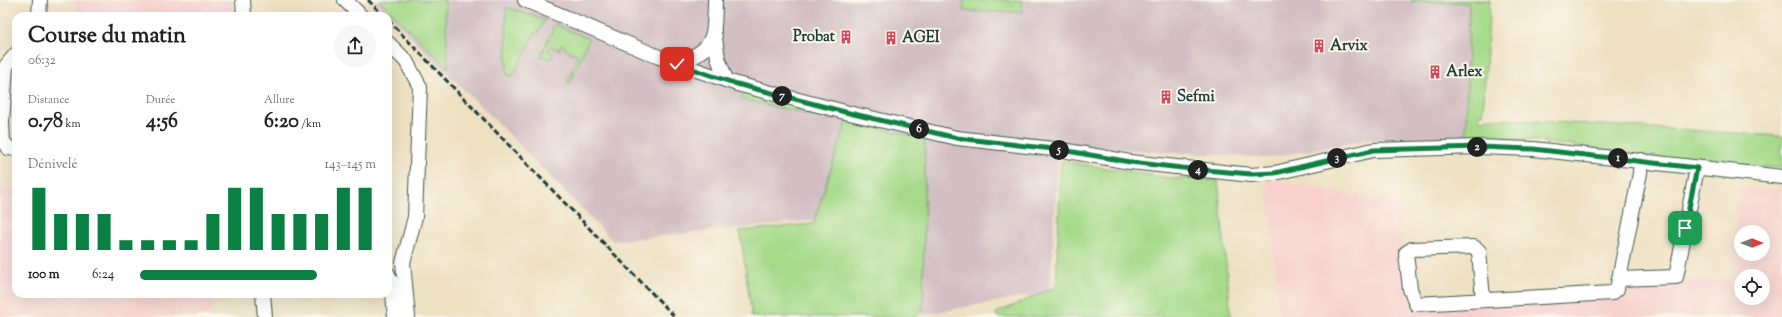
<!DOCTYPE html>
<html lang="fr">
<head>
<meta charset="utf-8">
<style>
	:root { --surface:#fff; --page:#f6f6f6; --text:#222; --muted:#767676; --accent:#0b8043 }
	body { margin:0; font-family:"Sorts Mill Goudy",serif; background:var(--page); color:var(--text); height:100vh; display:flex; flex-direction:column; font-size:15px; white-space:nowrap }
	* { box-sizing:border-box; margin:0 }
	p { font-size:13px; color:var(--muted) }
	.icon { flex:none; width:22px; height:22px; fill:none; stroke:currentColor; stroke-width:2; stroke-linecap:round; stroke-linejoin:round }
	.map { position:relative; flex:1; overflow:hidden }
	.details { position:absolute; left:12px; top:12px; width:380px; height:286px; display:flex; flex-direction:column; background:var(--surface); border-radius:12px; box-shadow:0 4px 16px #0002 }
	.details>* { flex:none }
	.needle { width:26px; rotate:90deg }
	.controls { position:absolute; left:1734px; top:225px; display:grid; gap:8px }
	.controls a { display:grid; place-items:center; width:36px; height:36px; border-radius:50%; background:var(--surface); box-shadow:0 4px 16px #0002; font-size:20px }
	.pin { position:absolute; display:grid; place-items:center; width:34px; height:34px; color:#fff; margin:-17px; border-radius:8px; box-shadow:0 2px 6px #0006 }
	.km { position:absolute; width:20px; height:20px; margin:-10px; border-radius:50%; background:#222; color:#fff; font-size:11px; line-height:20px; text-align:center }
	.round { display:grid; place-items:center; flex:none; width:42px; height:42px; border-radius:21px; background:var(--page) }
	.headline { display:flex; align-items:center; justify-content:space-between; height:68px; padding:0 16px }
	h1 { font-size:22px; font-weight:800; line-height:30px }
	.figures { display:grid; grid-template-columns:repeat(3,1fr); gap:6px; height:68px; padding:4px 16px }
	.figures div { display:grid; align-content:center }
	.figures b { font-size:20px; font-weight:800 }
	.figures small { font-size:11px; font-weight:400 }
	.figures p { font-size:11px }
	.chart { height:112px; padding:8px 16px }
	.chart p { display:flex; justify-content:space-between }
	.chart svg { width:100%; height:72px; margin-top:4px; stroke:var(--accent); stroke-width:6 }
	ul { padding:0 16px; list-style:none; font-size:13px }
	li { display:grid; grid-template-columns:64px 48px 1fr; align-items:center; height:30px }
	li i { height:10px; border-radius:5px; background:var(--accent) }
	.map>svg:first-child { display:block }
</style>
</head>
<body>
<div class="map">
<svg width="1782" height="317" viewBox="0 0 1782 317">
	<rect width="100%" height="100%" fill="#fbf7ec"/>
	<filter id="ink" filterUnits="userSpaceOnUse"><feTurbulence type="fractalNoise" baseFrequency=".025" numOctaves="2"/><feDisplacementMap in="SourceGraphic" scale="8" xChannelSelector="R" yChannelSelector="G"/><feConvolveMatrix kernelMatrix="1 2 1 2 8 2 1 2 1" color-interpolation-filters="sRGB"/></filter>
	<filter id="wash" filterUnits="userSpaceOnUse"><feTurbulence type="fractalNoise" baseFrequency=".012" numOctaves="4" result="noise"/><feDisplacementMap in="SourceGraphic" scale="16" xChannelSelector="R" yChannelSelector="G"/><feGaussianBlur stdDeviation="0.9" result="paint"/><feColorMatrix in="noise" values="0 0 0 0 0 0 0 0 0 0 0 0 0 0 0 0 0 1.4 0 .05"/><feComposite in="paint" operator="in"/></filter>
	<g filter="url(#wash)">
		<rect width="100%" height="100%" fill="#eee1c2"/>
		<!-- built -->
		<g fill="#f7d0cd" fill-rule="evenodd">
			<path d="M76,0h156l2,16h-158z"/>
			<path d="M1267,179l132,24 10,106 216,-10 9,-16 99,-5 5,-90 44,1v128h-503zM1741,232h22v22h-22zM1741,276h22v22h-22z"/>
			<path d="M0,189l16,1v104h205l-16,23h-205z"/>
		</g>
		<!-- industrial -->
		<path fill="#d2bec3" d="M373,0h1096l-3,137 -98,3 -101,18 -208,-13 -9,147 -129,23v-177l-75,-15 -31,97 -202,21 -109,-112z"/>
		<!-- green -->
		<g fill="#a6da8a" stroke="#628c5f">
			<path d="M379,0h66l3,68z"/>
			<path d="M963,0h58l1,12 -58,-1z"/>
			<path d="M1412,0h78l-7,114h-4v5l5,1 1,-2 297,18v32l-98,-7 -147,-20 -71,-4 3,-134 -57,-1z"/>
			<path d="M506,7l39,13 -8,14 -2,-1 -22,43 -6,-1z"/>
			<path d="M555,24l34,15 -19,44 -3,-2 11,-26 -14,-6 1,-3 -4,-2 -2,6 -9,-4 -2,5 5,3 -2,5 -10,-3z"/>
			<path d="M744,93l90,20 -1,7 -92,-21z"/>
			<path d="M847,120l78,19 -2,171 -8,7h-163l-12,-86 73,-7z"/>
			<path d="M1061,161l107,17 50,2 13,137h-234l-1,-4 60,-26z"/>
		</g>
	</g>
	<g filter="url(#ink)">
		<g fill="none" stroke-linecap="round" stroke-linejoin="round">
			<!-- minor casing -->
			<g stroke="#3e5649" stroke-width="16">
				<g id="minor">
					<path d="M243,0l1,16"/>
					<path d="M345,0l16,16"/>
					<path d="M525,0l134,57 78,27 108,28 112,26 105,12 68,12 121,13 24,-2 98,-23 106,-3 54,2 249,28"/>
					<path d="M39,16l1,-16"/>
					<path d="M714,32l4,26 8,22"/>
					<path d="M388,43l18,18 14,26 -5,130 -12,46 5,54"/>
					<path d="M16,54l-10,12 -4,56 1,19 5,7 8,1"/>
					<path d="M677,64c39,-15 37,-26 38,-64"/>
					<path d="M388,274l4,9 3,34"/>
					<path d="M1619,279l57,-2 21,-109"/>
					<path d="M263,294l2,23"/>
					<path d="M1483,300l-4,-49 -5,-4 -62,2 -6,4 4,36 6,15 196,-11 5,-4 23,-116 1,-13"/>
				</g>
			</g>
			<!-- minor -->
			<use href="#minor" stroke="#fff" stroke-width="14"/>
			<!-- rail -->
			<g stroke="#1f3d34" stroke-width="3" stroke-dasharray="6 3" stroke-linecap="butt">
				<path d="M368,0l16,16"/>
				<path d="M388,20l287,297"/>
			</g>
		</g>
	</g>
	<g fill="none" stroke-linecap="round" stroke-linejoin="round" filter="url(#ink)">
		<!-- route casing -->
		<g stroke="#fff" stroke-width="8">
			<path id="route" d="M677,64l60,20 108,28 112,26 105,12 68,12 52,6 69,6 24,-1 98,-23 106,-3 54,2 164,19 -12,60"/>
		</g>
		<!-- route -->
		<use href="#route" stroke="#0b8043" stroke-width="5"/>
	</g>
	<!-- icons -->
	<defs>
		<g id="building-bare" transform="scale(1.08)"><path d="M-4-6H4V6H1V3H-1V6H-4ZM-2.5-4.3h1.7v1.8h-1.7ZM.8-4.3h1.7v1.8H.8ZM-2.5-1h1.7V.8h-1.7ZM.8-1h1.7V.8H.8Z" fill="#d1495b" stroke="#fbf7ec" stroke-width="2.5" paint-order="stroke"/></g>
	</defs>
	<g fill-rule="evenodd">
		<use href="#building-bare" x="846" y="37"/>
		<use href="#building-bare" x="891" y="38"/>
		<use href="#building-bare" x="1319" y="46"/>
		<use href="#building-bare" x="1435" y="72"/>
		<use href="#building-bare" x="1166" y="97"/>
	</g>
	<g text-anchor="middle" dominant-baseline="central" stroke-width="4" stroke-linejoin="round" paint-order="stroke">
		<!-- poi labels -->
		<g font-size="15" font-weight="bold" fill="#1f3d34" stroke="#fbf7ec" text-anchor="start">
			<text x="835" y="37" text-anchor="end">Probat</text>
			<text x="902" y="38">AGEI</text>
			<text x="1330" y="46">Arvix</text>
			<text x="1446" y="72">Arlex</text>
			<text x="1177" y="97">Sefmi</text>
		</g>
	</g>
</svg>
<div class="controls">
<a><svg class="needle" viewBox="-14 -14 28 28"><path d="M0-13l5 13h-10z" fill="#e53935"/><path d="M0 13l5-13h-10z" fill="#767676"/></svg></a>
<a><svg class="icon" aria-label="locate" viewBox="0 0 24 24"><circle cx="12" cy="12" r="6"/><path d="M12 2v4M12 18v4M2 12h4M18 12h4"/></svg></a>
</div>
<div class="pin" style="left:1685px;top:228px;background:#1e9e55"><svg class="icon" aria-label="arrive" viewBox="0 0 24 24"><path d="M6 21V4h12l-3 4 3 4H6"/></svg></div>
<div class="pin" style="left:677px;top:64px;background:#d93025"><svg class="icon" aria-label="check" viewBox="0 0 24 24"><path d="M5 12l5 5 9-10"/></svg></div>
<b class="km" style="left:1618px;top:158px">1</b>
<b class="km" style="left:1477px;top:147px">2</b>
<b class="km" style="left:1337px;top:158px">3</b>
<b class="km" style="left:1198px;top:170px">4</b>
<b class="km" style="left:1059px;top:150px">5</b>
<b class="km" style="left:919px;top:129px">6</b>
<b class="km" style="left:782px;top:96px">7</b>
<section class="details">
<div class="headline"><div><h1>Course du matin</h1><p>06:32</p></div><a class="round"><svg class="icon" aria-label="share" viewBox="0 0 24 24"><path d="M12 15V3M7 8l5-5 5 5M5 13v7h14v-7"/></svg></a></div>
<div class="figures">
<div><p>Distance</p><b>0.78<small> km</small></b></div>
<div><p>Durée</p><b>4:56</b></div>
<div><p>Allure</p><b>6:20<small> /km</small></b></div>
</div>
<div class="chart"><p><span>Dénivelé</span>143–145 m</p>
<svg viewBox="0 0 160 44" preserveAspectRatio="none"><path d="M5 44V6M15 44V22M25 44V22M35 44V22M45 44V38M55 44V38M65 44V38M75 44V38M85 44V22M95 44V6M105 44V6M115 44V22M125 44V22M135 44V22M145 44V6M155 44V6"/></svg>
</div>
<ul>
<li><b>100 m</b>6:24<i style="width:75%"></i></li>
</ul>
</section>
</div>
</body>
</html>
